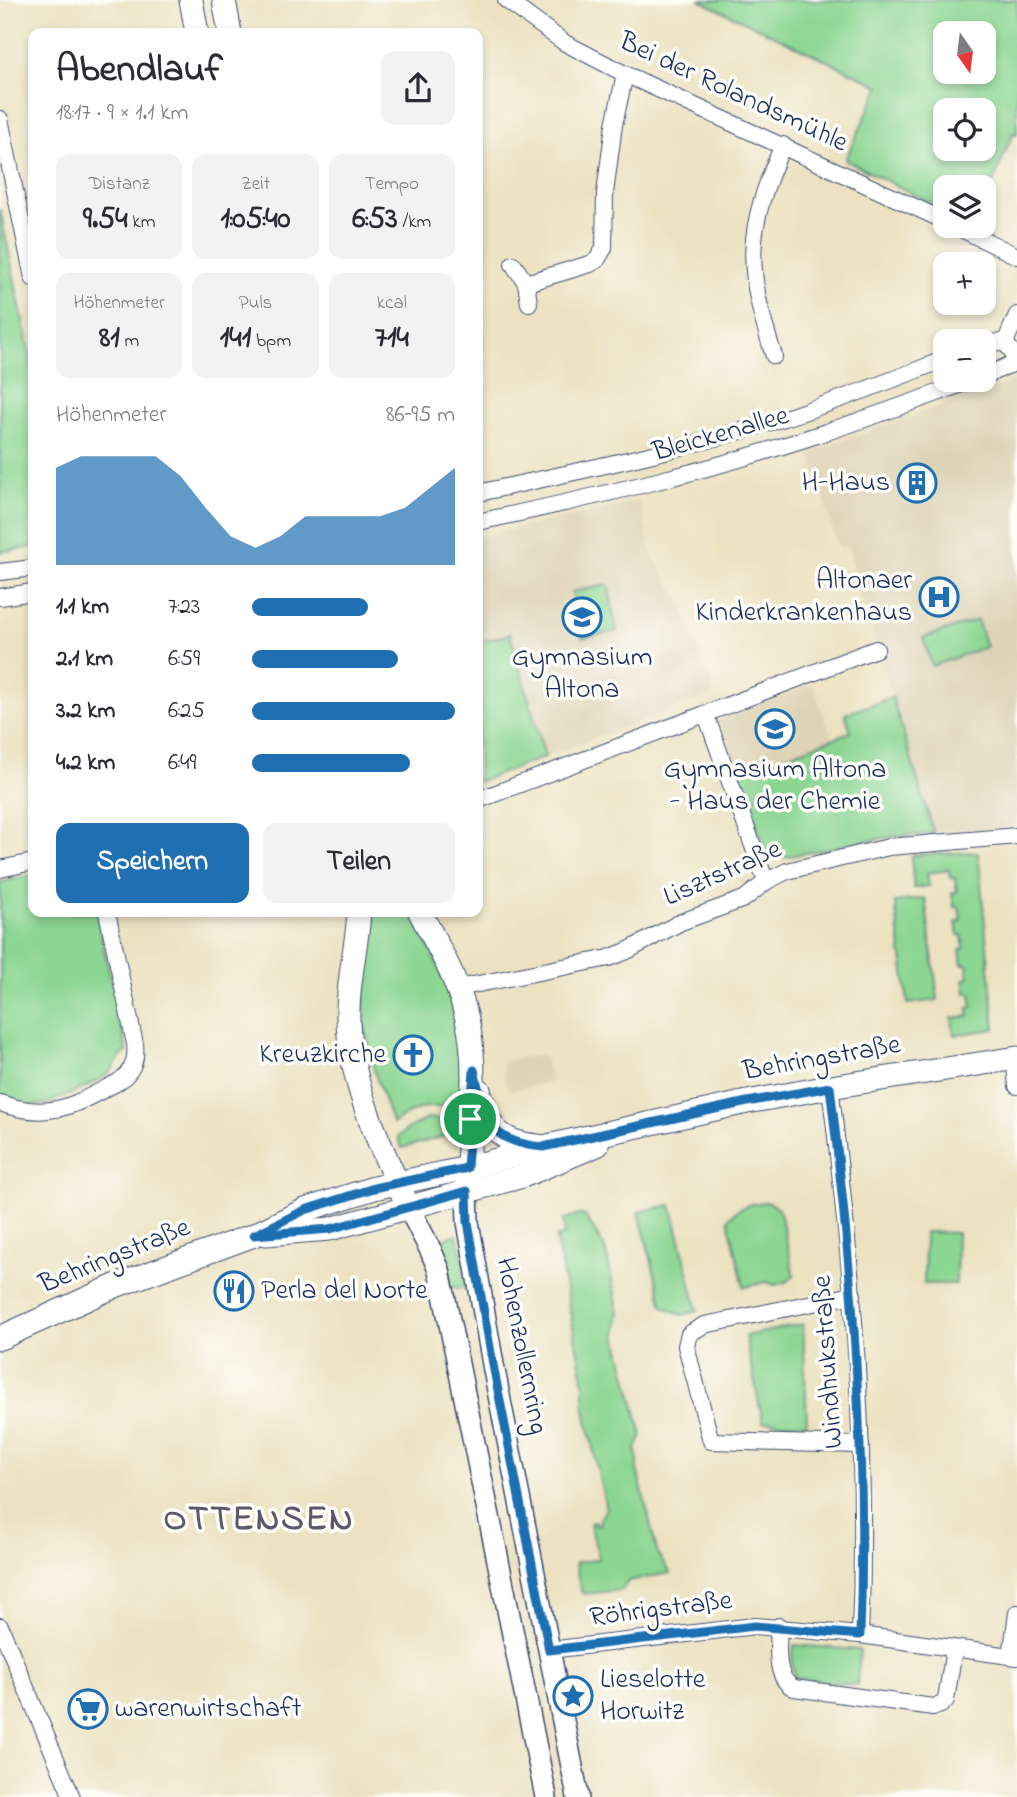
<!DOCTYPE html>
<html lang="de">
<head>
<meta charset="utf-8">
<style>
	:root { --surface:#fff; --page:#f2f2f3; --text:#2b2b33; --muted:#7c7c81; --accent:#1f6fb2 }
	body { margin:0; font-family:"Indie Flower",sans-serif; background:var(--page); color:var(--text); height:100vh; display:flex; flex-direction:column; font-size:26px; white-space:nowrap }
	* { box-sizing:border-box; margin:0 }
	p { font-size:23px; color:var(--muted) }
	.icon { flex:none; width:38px; height:38px; fill:none; stroke:currentColor; stroke-width:2; stroke-linecap:round; stroke-linejoin:round }
	.map { position:relative; flex:1; overflow:hidden }
	.side { position:absolute; left:28px; top:28px; width:455px; height:889px; display:flex; flex-direction:column; background:var(--surface); border-radius:14px; box-shadow:0 4px 10px #0003 }
	.side>* { flex:none }
	.needle { width:46px; rotate:166deg }
	.tools { position:absolute; left:933px; top:21px; display:grid; gap:14px }
	.tools a { display:grid; place-items:center; width:63px; height:63px; border-radius:14px; background:var(--surface); box-shadow:0 4px 10px #0003; font-size:35px }
	.pin { position:absolute; display:grid; place-items:center; width:60px; height:60px; color:#fff; margin:-30px; border:4px solid #fff; border-radius:50%; box-shadow:0 2px 7px #0007 }
	.round { display:grid; place-items:center; flex:none; width:74px; height:74px; border-radius:14px; background:var(--page) }
	.headline { display:flex; align-items:center; justify-content:space-between; height:119px; padding:0 28px }
	h1 { font-size:38px; font-weight:800; line-height:52px }
	.metrics { display:grid; grid-template-columns:repeat(3,1fr); gap:10px; height:119px; padding:7px 28px }
	.metrics div { display:grid; align-content:center; border-radius:14px; background:var(--page); text-align:center }
	.metrics b { font-size:30px; font-weight:800 }
	.metrics small { font-size:19px; font-weight:400 }
	.metrics p { font-size:19px }
	.chart { height:196px; padding:14px 28px }
	.chart p { display:flex; justify-content:space-between }
	.chart svg { width:100%; height:126px; margin-top:7px; fill:var(--accent); opacity:.7 }
	.primary-button { display:flex; gap:14px; margin-top:auto; padding:14px 28px }
	.primary-button a { flex:1; height:80px; border-radius:14px; background:var(--accent); color:#fff; font-size:28px; font-weight:800; line-height:80px; text-align:center }
	.primary-button a+a { background:var(--page); color:var(--text) }
	ul { padding:0 28px; list-style:none; font-size:23px }
	li { display:grid; grid-template-columns:112px 84px 1fr; align-items:center; height:52px }
	li i { height:18px; border-radius:9px; background:var(--accent) }
	.map>svg:first-child { display:block }
</style>
</head>
<body>
<div class="map">
<svg width="1017" height="1797" viewBox="0 0 1017 1797">
	<rect width="100%" height="100%" fill="#fdfcf7"/>
	<filter id="ink" filterUnits="userSpaceOnUse"><feTurbulence type="fractalNoise" baseFrequency=".0143" numOctaves="2"/><feDisplacementMap in="SourceGraphic" scale="14" xChannelSelector="R" yChannelSelector="G"/><feConvolveMatrix kernelMatrix="1 2 1 2 8 2 1 2 1" color-interpolation-filters="sRGB"/></filter>
	<filter id="wash" filterUnits="userSpaceOnUse"><feTurbulence type="fractalNoise" baseFrequency=".00686" numOctaves="4" result="noise"/><feDisplacementMap in="SourceGraphic" scale="28" xChannelSelector="R" yChannelSelector="G"/><feGaussianBlur stdDeviation="1.57" result="paint"/><feColorMatrix in="noise" values="0 0 0 0 0 0 0 0 0 0 0 0 0 0 0 0 0 1.4 0 .05"/><feComposite in="paint" operator="in"/></filter>
	<g filter="url(#wash)">
		<rect width="100%" height="100%" fill="#ece2c1"/>
		<!-- built -->
		<g fill="#ded3b6">
			<path d="M1017,379v447l-83,7 -66,-216 -15,-41 -4,-30 -11,1 -28,-95z"/>
			<path d="M640,500l11,54 29,46 35,93 -170,64 -35,-122 -27,6 -5,-3v-101z"/>
			<path d="M812,685l21,53 -95,36 -20,-54z"/>
			<path d="M543,1054l9,28 -44,9 -6,-30z"/>
		</g>
		<!-- green -->
		<g fill="#8bd692" stroke="#538278" stroke-width="2" fill-rule="evenodd">
			<path d="M699,0h318v134l-4,-1 -29,72v-18h-39v23l-100,-50 35,-74zM945,33h39v39h-39zM945,110h39v39h-39z"/>
			<path d="M0,209l33,161v177l-33,5z"/>
			<path d="M608,585l9,46 -35,7 -10,-46z"/>
			<path d="M977,620l9,27 -54,19 -9,-28z"/>
			<path d="M510,634l35,123 -67,25v-144l5,3z"/>
			<path d="M892,697l42,136 -51,5 -108,21 -8,-4 -29,-81 113,-42 -6,-18z"/>
			<path d="M978,852l17,177 -41,6 -2,-17 17,-2 -1,-8 4,-1 -1,-14h-5l-2,-14 5,-1 -2,-14h-5l-2,-14 4,-1 -2,-14h-4l-2,-13 5,-1 -2,-14h-5l-2,-14 5,-1 -2,-14h-5l-1,-8 -22,3 2,13 -15,2 -3,-30 2,-3z"/>
			<path d="M33,875v37h63l31,140c-10,4 -10,13 -18,21 -6,7 -55,29 -65,31 -16,3 -30,-4 -44,-9v-213z"/>
			<path d="M925,898l13,102 -30,4 -13,-102z"/>
			<path d="M371,912h40l36,71 16,78 -2,49c-30,-6 -43,-6 -68,14l-18,-50 -12,-56 2,-40 6,-40z"/>
			<path d="M429,1118l31,5v9l-58,16 -4,-11 12,-10z"/>
			<path d="M767,1202l12,6 15,68 -8,6 -12,3 -7,-3 -23,5 -16,-68c12,-13 22,-16 39,-17z"/>
			<path d="M671,1205l27,106 -16,4 -19,-9 -24,-94z"/>
			<path d="M580,1215l5,1 20,32 14,64 -3,22 26,101 -6,15 2,12 -1,7 21,86 12,18 -42,8 -6,9 -40,4 -7,-31 24,-4 -9,-36 5,-1 1,4 4,-1v-6l6,-10 -22,-104v-21l-28,-146 9,-3 -2,-16z"/>
			<path d="M925,1232l32,1 -1,51h-32z"/>
			<path d="M457,1234l12,54 -20,-1 -15,-45z"/>
			<path d="M803,1324l4,100 -44,-2 -18,-86z"/>
			<path d="M794,1645l66,5 -3,35 -62,-7 -3,-15z"/>
		</g>
	</g>
	<g filter="url(#ink)">
		<g fill="none" stroke-linecap="round" stroke-linejoin="round">
			<!-- minor casing -->
			<g stroke="#3a4a6d" stroke-width="18">
				<g id="minor">
					<path d="M506,0l59,43 60,31 320,147"/>
					<path d="M0,119l33,159"/>
					<path d="M955,226l62,30"/>
					<path d="M513,264l13,19 3,20"/>
					<path d="M526,283l64,-19 7,-4 7,-12 1,-55 9,-68 11,-51"/>
					<path d="M1005,343l12,-28"/>
					<path d="M984,345c19,-7 26,-1 33,17"/>
					<path d="M774,356c-29,-89 -29,-125 9,-211"/>
					<path d="M984,376l33,-14"/>
					<path d="M478,493c106,-23 213,-45 316,-78 51,-17 101,-36 151,-56"/>
					<path d="M478,522c116,-25 232,-51 345,-89 50,-16 100,-35 150,-53"/>
					<path d="M0,572l33,-4"/>
					<path d="M0,597l33,-5"/>
					<path d="M706,715l56,156 5,10"/>
					<path d="M478,800l398,-151"/>
					<path d="M0,869l33,-7"/>
					<path d="M458,988l151,-30 18,-7 54,-29 63,-23 23,-18 20,-10 102,-24 128,-11"/>
					<path d="M1014,1058l3,28"/>
					<path d="M830,1087c23,182 38,365 30,548"/>
					<path d="M0,1103c50,18 74,2 118,-21 14,-10 19,-21 17,-38l-28,-132"/>
					<path d="M853,1295l-149,30 -15,9 -3,12 25,95 150,4"/>
					<path d="M0,1626l72,171"/>
					<path d="M779,1626c-1,20 -5,53 15,62l139,19 8,-2 5,-5 8,-51"/>
					<path d="M549,1650l206,-24 105,9 157,22"/>
					<path d="M1011,1656l6,-43"/>
				</g>
			</g>
			<!-- tertiary casing -->
			<g stroke="#3a4a6d" stroke-width="24">
				<g id="tertiary">
					<path d="M467,1191l1,31 26,148 84,427"/>
					<path d="M408,1206l23,45 8,19 107,527"/>
				</g>
			</g>
			<!-- secondary casing -->
			<g stroke="#3a4a6d" stroke-width="25">
				<g id="secondary">
					<path d="M191,0l6,33"/>
					<path d="M224,0l6,33"/>
					<path d="M359,912c-2,34 -11,67 -11,101 -1,61 30,130 56,184"/>
					<path d="M420,912c17,33 37,66 46,103 14,54 3,112 1,166"/>
					<path d="M479,1090c9,37 18,52 59,56"/>
					<path d="M266,1234l64,-5 193,-53 74,-31"/>
					<path d="M0,1338l115,-52 139,-51 51,-25 69,-22 93,-20 76,-21 204,-45 83,-15 187,-29"/>
				</g>
			</g>
			<!-- minor -->
			<use href="#minor" stroke="#fff" stroke-width="16"/>
			<!-- tertiary -->
			<use href="#tertiary" stroke="#fff" stroke-width="21"/>
			<!-- secondary -->
			<use href="#secondary" stroke="#fff" stroke-width="23"/>
		</g>
	</g>
	<g fill="none" stroke-linecap="round" stroke-linejoin="round" filter="url(#ink)">
		<!-- route casing -->
		<g stroke="#fff" stroke-width="14">
			<path id="route" d="M474,1070c12,49 11,71 69,77l204,-45 83,-15c22,182 37,364 30,548l-105,-9 -206,24 -55,-280 -26,-148 -1,-31 -137,38 -76,6 51,-25 69,-22 93,-20z"/>
		</g>
		<!-- route -->
		<use href="#route" stroke="#1f6fb2" stroke-width="9"/>
	</g>
	<!-- icons -->
	<defs>
		<g id="building-ring" transform="scale(2.0125)"><circle r="9.5" fill="#fdfcf7" stroke="#1f6fb2" stroke-width="1.5"/><path d="M-4-6H4V6H1V3H-1V6H-4ZM-2.5-4.3h1.7v1.8h-1.7ZM.8-4.3h1.7v1.8H.8ZM-2.5-1h1.7V.8h-1.7ZM.8-1h1.7V.8H.8Z" fill="#1f6fb2"/></g>
		<g id="hospital-ring" transform="scale(2.0125)"><circle r="9.5" fill="#fdfcf7" stroke="#1f6fb2" stroke-width="1.5"/><path d="M-5-5h3v3.5h4V-5h3V5h-3V1.5h-4V5h-3Z" fill="#1f6fb2"/></g>
		<g id="school-ring" transform="scale(2.0125)"><circle r="9.5" fill="#fdfcf7" stroke="#1f6fb2" stroke-width="1.5"/><path d="M0-5L7-2L0 1L-7-2ZM-4 1L0 2.5L4 1V4Q0 6-4 4Z" fill="#1f6fb2"/></g>
		<g id="church-ring" transform="scale(2.0125)"><circle r="9.5" fill="#fdfcf7" stroke="#1f6fb2" stroke-width="1.5"/><path d="M-1.2-6h2.4v3.5h3.3v2.4h-3.3V6h-2.4V-.1h-3.3v-2.4h3.3Z" fill="#1f6fb2"/></g>
		<g id="restaurant-ring" transform="scale(2.0125)"><circle r="9.5" fill="#fdfcf7" stroke="#1f6fb2" stroke-width="1.5"/><path d="M-5-6h1v4h1v-4h1v4h1v-4h1v5L-1.5 .5V6h-2V.5L-5-1ZM5-6V6H3V1.5H1.5Q1.5-4 5-6Z" fill="#1f6fb2"/></g>
		<g id="sight-ring" transform="scale(2.0125)"><circle r="9.5" fill="#fdfcf7" stroke="#1f6fb2" stroke-width="1.5"/><path d="M0-6L1.8-2.2L6-1.7L2.9 1.2L3.7 5.4L0 3.3L-3.7 5.4L-2.9 1.2L-6-1.7L-1.8-2.2Z" fill="#1f6fb2"/></g>
		<g id="supermarket-ring" transform="scale(2.0125)"><circle r="9.5" fill="#fdfcf7" stroke="#1f6fb2" stroke-width="1.5"/><path d="M-6-5.5h2.5l.6 2H6L4.5 2H-2.5L-4.4-4H-6ZM-1.5 3.2a1.3 1.3 0 1 0 .1 0ZM3 3.2a1.3 1.3 0 1 0 .1 0Z" fill="#1f6fb2"/></g>
	</defs>
	<g fill-rule="evenodd">
		<use href="#building-ring" x="917" y="483"/>
		<use href="#hospital-ring" x="939" y="597"/>
		<use href="#school-ring" x="582" y="617"/>
		<use href="#school-ring" x="775" y="729"/>
		<use href="#church-ring" x="413" y="1055"/>
		<use href="#restaurant-ring" x="234" y="1291"/>
		<use href="#sight-ring" x="573" y="1696"/>
		<use href="#supermarket-ring" x="88" y="1709"/>
	</g>
	<g text-anchor="middle" dominant-baseline="central" stroke-width="7" stroke-linejoin="round" paint-order="stroke">
		<!-- street labels -->
		<g font-size="28" fill="#1b2f5e" stroke="#fdfcf7">
			<text transform="translate(733 93) rotate(25)">Bei der Rolandsmühle</text>
			<text transform="translate(721 435) rotate(-16)">Bleickenallee</text>
			<text transform="translate(723 874) rotate(-24)">Lisztstraße</text>
			<text transform="translate(822 1059) rotate(-10)">Behringstraße</text>
			<text transform="translate(115 1257) rotate(-22)">Behringstraße</text>
			<text transform="translate(521 1346) rotate(79)">Hohenzollernring</text>
			<text transform="translate(829 1362) rotate(-94)">Windhukstraße</text>
			<text transform="translate(661 1610) rotate(-7)">Röhrigstraße</text>
		</g>
		<!-- poi labels -->
		<g font-size="28" fill="#1b2f5e" stroke="#fdfcf7" text-anchor="end">
			<text x="890" y="483">H-Haus</text>
			<text x="912" y="581">Altonaer<tspan x="912" dy="32">Kinderkrankenhaus</tspan></text>
			<text x="582" y="658" text-anchor="middle">Gymnasium<tspan x="582" dy="32">Altona</tspan></text>
			<text x="775" y="770" text-anchor="middle">Gymnasium Altona<tspan x="775" dy="32">- Haus der Chemie</tspan></text>
			<text x="386" y="1055">Kreuzkirche</text>
			<text x="261" y="1291" text-anchor="start">Perla del Norte</text>
			<text x="600" y="1680" text-anchor="start">Lieselotte<tspan x="600" dy="32">Horwitz</tspan></text>
			<text x="115" y="1709" text-anchor="start">warenwirtschaft</text>
		</g>
		<!-- district labels -->
		<g font-size="35" font-weight="bold" letter-spacing="2" fill="#5a5869" stroke="#fdfcf7">
			<text x="259" y="1520">OTTENSEN</text>
		</g>
	</g>
</svg>
<div class="tools">
<a><svg class="needle" viewBox="-14 -14 28 28"><path d="M0-13l5 13h-10z" fill="#e53935"/><path d="M0 13l5-13h-10z" fill="#7c7c81"/></svg></a>
<a><svg class="icon" aria-label="locate" viewBox="0 0 24 24"><circle cx="12" cy="12" r="6"/><path d="M12 2v4M12 18v4M2 12h4M18 12h4"/></svg></a>
<a><svg class="icon" aria-label="layers" viewBox="0 0 24 24"><path d="M12 4l9 5-9 5-9-5zM3 14l9 5 9-5"/></svg></a>
<a>+</a>
<a>−</a>
</div>
<div class="pin" style="left:470px;top:1119px;background:#1e9e55"><svg class="icon" aria-label="arrive" viewBox="0 0 24 24"><path d="M6 21V4h12l-3 4 3 4H6"/></svg></div>
<section class="side">
<div class="headline"><div><h1>Abendlauf</h1><p>18:17 · 9 × 1.1 km</p></div><a class="round"><svg class="icon" aria-label="share" viewBox="0 0 24 24"><path d="M12 15V3M7 8l5-5 5 5M5 13v7h14v-7"/></svg></a></div>
<div class="metrics">
<div><p>Distanz</p><b>9.54<small> km</small></b></div>
<div><p>Zeit</p><b>1:05:40</b></div>
<div><p>Tempo</p><b>6:53<small> /km</small></b></div>
</div>
<div class="metrics">
<div><p>Höhenmeter</p><b>81<small> m</small></b></div>
<div><p>Puls</p><b>141<small> bpm</small></b></div>
<div><p>kcal</p><b>714</b></div>
</div>
<div class="chart"><p><span>Höhenmeter</span>86–95 m</p>
<svg viewBox="0 0 160 44" preserveAspectRatio="none"><path d="M0 44V10L10 6L20 6L30 6L40 6L50 13L60 24L70 34L80 38L90 34L100 27L110 27L120 27L130 27L140 24L150 17L160 10V44z"/></svg>
</div>
<ul>
<li><b>1.1 km</b>7:23<i style="width:57%"></i></li>
<li><b>2.1 km</b>6:59<i style="width:72%"></i></li>
<li><b>3.2 km</b>6:25<i style="width:100%"></i></li>
<li><b>4.2 km</b>6:49<i style="width:78%"></i></li>
</ul>
<div class="primary-button"><a>Speichern</a><a>Teilen</a></div>
</section>
</div>
</body>
</html>
